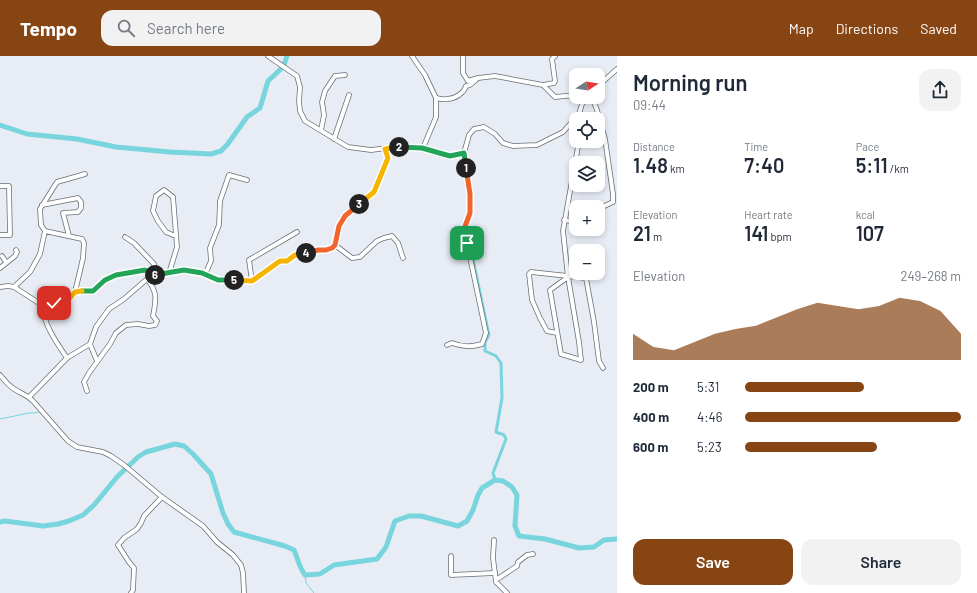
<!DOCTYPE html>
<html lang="en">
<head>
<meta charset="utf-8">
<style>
	:root { --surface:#fff; --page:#f2f2f3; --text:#1f2937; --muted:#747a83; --accent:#884514 }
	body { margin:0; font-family:Barlow,sans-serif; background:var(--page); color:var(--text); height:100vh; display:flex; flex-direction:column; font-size:15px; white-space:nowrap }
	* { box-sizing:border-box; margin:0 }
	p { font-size:13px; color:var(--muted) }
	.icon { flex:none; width:22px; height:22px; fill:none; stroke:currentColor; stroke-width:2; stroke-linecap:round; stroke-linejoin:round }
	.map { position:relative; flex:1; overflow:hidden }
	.sheet { display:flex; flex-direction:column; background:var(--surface); width:360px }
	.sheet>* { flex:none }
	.needle { width:26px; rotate:78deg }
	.buttons { position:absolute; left:569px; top:12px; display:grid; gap:8px }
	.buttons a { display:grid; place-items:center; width:36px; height:36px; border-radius:8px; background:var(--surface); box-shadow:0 2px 6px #0003; font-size:20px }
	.pin { position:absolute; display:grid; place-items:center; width:34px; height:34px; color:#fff; margin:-17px; border-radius:8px; box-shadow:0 2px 6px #0006 }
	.km { position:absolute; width:20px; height:20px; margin:-10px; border-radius:50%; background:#222; color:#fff; font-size:11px; line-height:20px; text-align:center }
	.round { display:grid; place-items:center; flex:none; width:42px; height:42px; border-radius:12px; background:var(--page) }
	.overview { display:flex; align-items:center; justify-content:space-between; height:68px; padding:0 16px }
	h1 { font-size:22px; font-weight:600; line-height:30px }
	.metrics { display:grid; grid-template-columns:repeat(3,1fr); gap:6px; height:68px; padding:4px 16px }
	.metrics div { display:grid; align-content:center }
	.metrics b { font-size:20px; font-weight:600 }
	.metrics small { font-size:11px; font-weight:400 }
	.metrics p { font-size:11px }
	.chart { height:112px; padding:8px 16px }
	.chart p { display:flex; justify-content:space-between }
	.chart svg { width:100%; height:72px; margin-top:4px; fill:var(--accent); opacity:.7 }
	.primary-button { display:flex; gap:8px; margin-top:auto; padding:8px 16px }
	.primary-button a { flex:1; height:46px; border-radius:12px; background:var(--accent); color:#fff; font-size:16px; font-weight:600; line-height:46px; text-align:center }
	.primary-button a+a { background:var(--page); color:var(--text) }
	ul { padding:0 16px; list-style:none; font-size:13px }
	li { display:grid; grid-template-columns:64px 48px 1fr; align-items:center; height:30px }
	li i { height:10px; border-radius:5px; background:var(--accent) }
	header { display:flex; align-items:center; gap:24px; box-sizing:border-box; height:56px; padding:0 20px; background:var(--accent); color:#fff }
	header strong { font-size:19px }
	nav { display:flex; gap:22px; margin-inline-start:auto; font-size:14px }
	.search { width:280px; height:36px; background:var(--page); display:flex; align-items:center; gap:10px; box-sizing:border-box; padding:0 14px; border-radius:12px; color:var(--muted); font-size:15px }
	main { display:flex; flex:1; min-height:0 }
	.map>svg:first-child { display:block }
</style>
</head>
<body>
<header>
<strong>Tempo</strong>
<div class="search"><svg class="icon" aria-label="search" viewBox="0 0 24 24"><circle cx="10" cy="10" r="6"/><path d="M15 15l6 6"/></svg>Search here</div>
<nav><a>Map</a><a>Directions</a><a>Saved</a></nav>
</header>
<main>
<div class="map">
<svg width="617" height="537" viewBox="0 0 617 537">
	<rect width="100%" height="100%" fill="#e8ecf5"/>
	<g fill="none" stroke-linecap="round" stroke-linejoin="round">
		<!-- stream -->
		<g stroke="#78d5dd" stroke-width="1">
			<path d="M0,363l29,-6h5l5,-1"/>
			<path d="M305,519l1,8 8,10"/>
		</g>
		<!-- canal -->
		<path stroke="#78d5dd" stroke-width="3" d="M468,169l4,30 17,80 -4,7v9l11,5 5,7 1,35 -6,34 8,3 2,4 -13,34 2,7"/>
		<!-- river -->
		<g stroke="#78d5dd" stroke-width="5">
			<path d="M284,9l3,-9"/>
			<path d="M0,69l27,9 50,5 39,8 54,5 41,2 10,-3 6,-6 20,-28 13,-9 8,-27 15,-14"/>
			<path d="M0,466l5,-1 38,5 15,-2 11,-3 14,-6 11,-10 23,-28 21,-20 8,-5 29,-8 9,2 9,8 18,20 12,39 5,11 6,8 51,14 9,4c4,9 5,17 11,25l15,-1 14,-9 43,-6 9,-12 9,-26 14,-5h12l37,10 9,-5 6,-11 5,-15 4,-7 13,-8 8,1 9,6 5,8 -2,31 4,10 26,3 34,9 15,-1 10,-7 13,-1"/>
		</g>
		<!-- minor casing -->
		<g stroke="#696d74" stroke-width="5.5">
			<g id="minor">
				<path d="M268,0l29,20 3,11 -1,14 1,10 5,10 43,26 23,3 25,-3 27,1 26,8 15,-3"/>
				<path d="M412,0l13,19 11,23v19l-13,31"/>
				<path d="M463,0v17l5,8 10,-3 17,-2 48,9 12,12 21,-2"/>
				<path d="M543,29l11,-2 1,-2 -3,-22 3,-3"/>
				<path d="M598,30l19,-17"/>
				<path d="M592,41l5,13 8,29 8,55v8l-15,7"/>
				<path d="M436,42c4,1 8,2 11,1 8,0 17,-6 19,-13l4,-1 6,-5"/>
				<path d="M321,74l3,-15 -2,-13 3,-11 10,-15 10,-1"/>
				<path d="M334,83l15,-44"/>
				<path d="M0,130h9l1,49h-10"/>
				<path d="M42,149l36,-7 3,4v6l-3,4 -15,1 6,23"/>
				<path d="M564,164l12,2"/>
				<path d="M45,175l-4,-6 -1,-16 17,-27 28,-8"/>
				<path d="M125,181l9,6 20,21 3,11"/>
				<path d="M335,189l17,13 8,-1 17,-16 7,-3 8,-2 6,7 5,15"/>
				<path d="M2,200l4,6"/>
				<path d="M0,212l15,-12 2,-4 -1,-2"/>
				<path d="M169,217l8,-26 -4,-50 -9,-7 -8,6 -3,15 5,10 8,11 7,3h3"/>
				<path d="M202,217l5,-3 4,-9 -1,-13 9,-23 1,-24 9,-26 18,5"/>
				<path d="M568,221l-18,13 11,64 20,6 -2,-18 -11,-65 -5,-46 16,-90"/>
				<path d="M252,225l-3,-21 48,-28"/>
				<path d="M0,231l8,-1 6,1 28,18 12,-2 10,-4 6,-1 5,-6 8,-34 1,-15 -2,-4 -37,-8 -5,23 -10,18 -16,15"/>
				<path d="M75,236l18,-1 12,-12 11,-4 29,-5 9,6"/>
				<path d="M42,249c2,20 14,37 25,53"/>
				<path d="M557,277l-10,-2 -7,-13 -8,-18 -3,-26 2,-2 55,6 8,44 5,39 4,7"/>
				<path d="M447,289l5,-2c10,4 20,4 30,1l4,-11 -19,-90 -6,-3v-3l9,-24v-19l-6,-41 5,-18 5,-6 10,-2 11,7 8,9 10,3 24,-1 26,-13 16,-18 3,-10 5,-7"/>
				<path d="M97,305l-7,-17 6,-17 13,-18 15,-10 23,-20"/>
				<path d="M0,319c4,5 8,10 14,14 6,4 13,6 19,12l35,40 9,6 26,5 8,4 13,9 38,32 41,29 14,16 16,13 8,10 2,8 1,20"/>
				<path d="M87,335l-3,-9 5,-9 21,-29 6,-11 10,-8 12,-1 11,2 6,-1 2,-4 -4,-5c3,-16 5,-24 -6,-37l7,-3 30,-6 18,3 16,7 34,1 27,-20h8l8,-6 22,-5h8l7,-2 3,-3 4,-19 6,-10 29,-23 14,-35 -3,-9"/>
				<path d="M29,341l9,-9 29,-30 23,-14"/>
				<path d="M494,484l-1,18 3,24 11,11"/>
				<path d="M451,500v19l44,-2"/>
				<path d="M496,523l3,-1 18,-12 1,-4 9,-7 6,-1"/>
				<path d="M131,537l2,-3 1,-22 -5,-6 -11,-17 6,-7 13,-9 4,-6 3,-7 18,-19"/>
			</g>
		</g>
		<!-- minor -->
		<use href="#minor" stroke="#fff" stroke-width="4"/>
	</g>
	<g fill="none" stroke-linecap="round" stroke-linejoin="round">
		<!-- split-1 casing -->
		<g stroke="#fff" stroke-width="8">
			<path id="split-1" d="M466,112l4,26v19l-9,24v3l6,3"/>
		</g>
		<!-- split-2 casing -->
		<g stroke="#fff" stroke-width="8">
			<path id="split-2" d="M399,91l23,1 28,8 14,-3 2,15"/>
		</g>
		<!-- split-3 casing -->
		<g stroke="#fff" stroke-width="8">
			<path id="split-3" d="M359,148l15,-12 14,-34 -3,-9 14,-2"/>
		</g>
		<!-- split-4 casing -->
		<g stroke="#fff" stroke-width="8">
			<path id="split-4" d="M306,197l12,-3h8l6,-2 3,-3 4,-19 6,-10 14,-12"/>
		</g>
		<!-- split-5 casing -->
		<g stroke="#fff" stroke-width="8">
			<path id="split-5" d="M234,224l18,1 28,-20h7l8,-6 11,-2"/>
		</g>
		<!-- split-6 casing -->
		<g stroke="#fff" stroke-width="8">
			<path id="split-6" d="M155,219l29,-5 18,3 16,7h16"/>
		</g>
		<!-- split-7 casing -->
		<g stroke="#fff" stroke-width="8">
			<path id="split-7" d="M82,235h11l12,-11 11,-5 29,-5 9,6 1,-1"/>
		</g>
		<!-- split-8 casing -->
		<g stroke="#fff" stroke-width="8">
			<path id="split-8" d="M54,247l10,-4 6,-1 5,-6 7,-1"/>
		</g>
		<!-- split-1 -->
		<use href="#split-1" stroke="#f0652b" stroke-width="5"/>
		<!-- split-2 -->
		<use href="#split-2" stroke="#22a559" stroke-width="5"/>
		<!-- split-3 -->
		<use href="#split-3" stroke="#f5b400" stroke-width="5"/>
		<!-- split-4 -->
		<use href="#split-4" stroke="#f0652b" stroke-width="5"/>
		<!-- split-5 -->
		<use href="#split-5" stroke="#f5b400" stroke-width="5"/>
		<!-- split-6 -->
		<use href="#split-6" stroke="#22a559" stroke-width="5"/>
		<!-- split-7 -->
		<use href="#split-7" stroke="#22a559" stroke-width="5"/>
		<!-- split-8 -->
		<use href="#split-8" stroke="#f5b400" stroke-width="5"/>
	</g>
</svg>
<div class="buttons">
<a><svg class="needle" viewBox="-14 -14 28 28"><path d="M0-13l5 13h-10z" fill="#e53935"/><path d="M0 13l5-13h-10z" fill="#747a83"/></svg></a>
<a><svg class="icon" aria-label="locate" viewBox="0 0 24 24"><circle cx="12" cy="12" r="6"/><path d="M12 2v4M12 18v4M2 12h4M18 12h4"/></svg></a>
<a><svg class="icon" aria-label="layers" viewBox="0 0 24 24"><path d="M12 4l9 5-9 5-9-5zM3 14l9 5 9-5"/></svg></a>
<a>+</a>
<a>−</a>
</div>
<div class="pin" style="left:467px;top:187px;background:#1e9e55"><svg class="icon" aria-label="arrive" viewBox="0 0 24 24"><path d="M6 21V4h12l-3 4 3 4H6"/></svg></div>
<div class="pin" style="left:54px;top:247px;background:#d93025"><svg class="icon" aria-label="check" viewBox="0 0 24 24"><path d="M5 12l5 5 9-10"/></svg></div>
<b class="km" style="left:466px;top:112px">1</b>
<b class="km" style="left:399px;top:91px">2</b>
<b class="km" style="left:359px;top:148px">3</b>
<b class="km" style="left:306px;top:197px">4</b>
<b class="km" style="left:234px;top:224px">5</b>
<b class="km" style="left:155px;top:219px">6</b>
</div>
<section class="sheet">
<div class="overview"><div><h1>Morning run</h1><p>09:44</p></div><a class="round"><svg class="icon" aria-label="share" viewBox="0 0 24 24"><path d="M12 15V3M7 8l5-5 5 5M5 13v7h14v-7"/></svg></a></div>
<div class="metrics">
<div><p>Distance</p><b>1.48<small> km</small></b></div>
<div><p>Time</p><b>7:40</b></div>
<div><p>Pace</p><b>5:11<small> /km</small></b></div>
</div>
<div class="metrics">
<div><p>Elevation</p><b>21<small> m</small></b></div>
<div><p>Heart rate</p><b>141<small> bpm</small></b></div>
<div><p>kcal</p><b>107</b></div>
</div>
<div class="chart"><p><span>Elevation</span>249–268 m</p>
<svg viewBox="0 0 160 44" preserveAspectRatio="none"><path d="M0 44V28L10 36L20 38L30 33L40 28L50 25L60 23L70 18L80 13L90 9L100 11L110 13L120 11L130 6L140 8L150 14L160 28V44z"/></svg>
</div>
<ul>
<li><b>200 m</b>5:31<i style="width:55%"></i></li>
<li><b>400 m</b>4:46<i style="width:100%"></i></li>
<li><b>600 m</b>5:23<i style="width:61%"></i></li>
</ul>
<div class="primary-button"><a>Save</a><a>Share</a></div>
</section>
</main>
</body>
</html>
